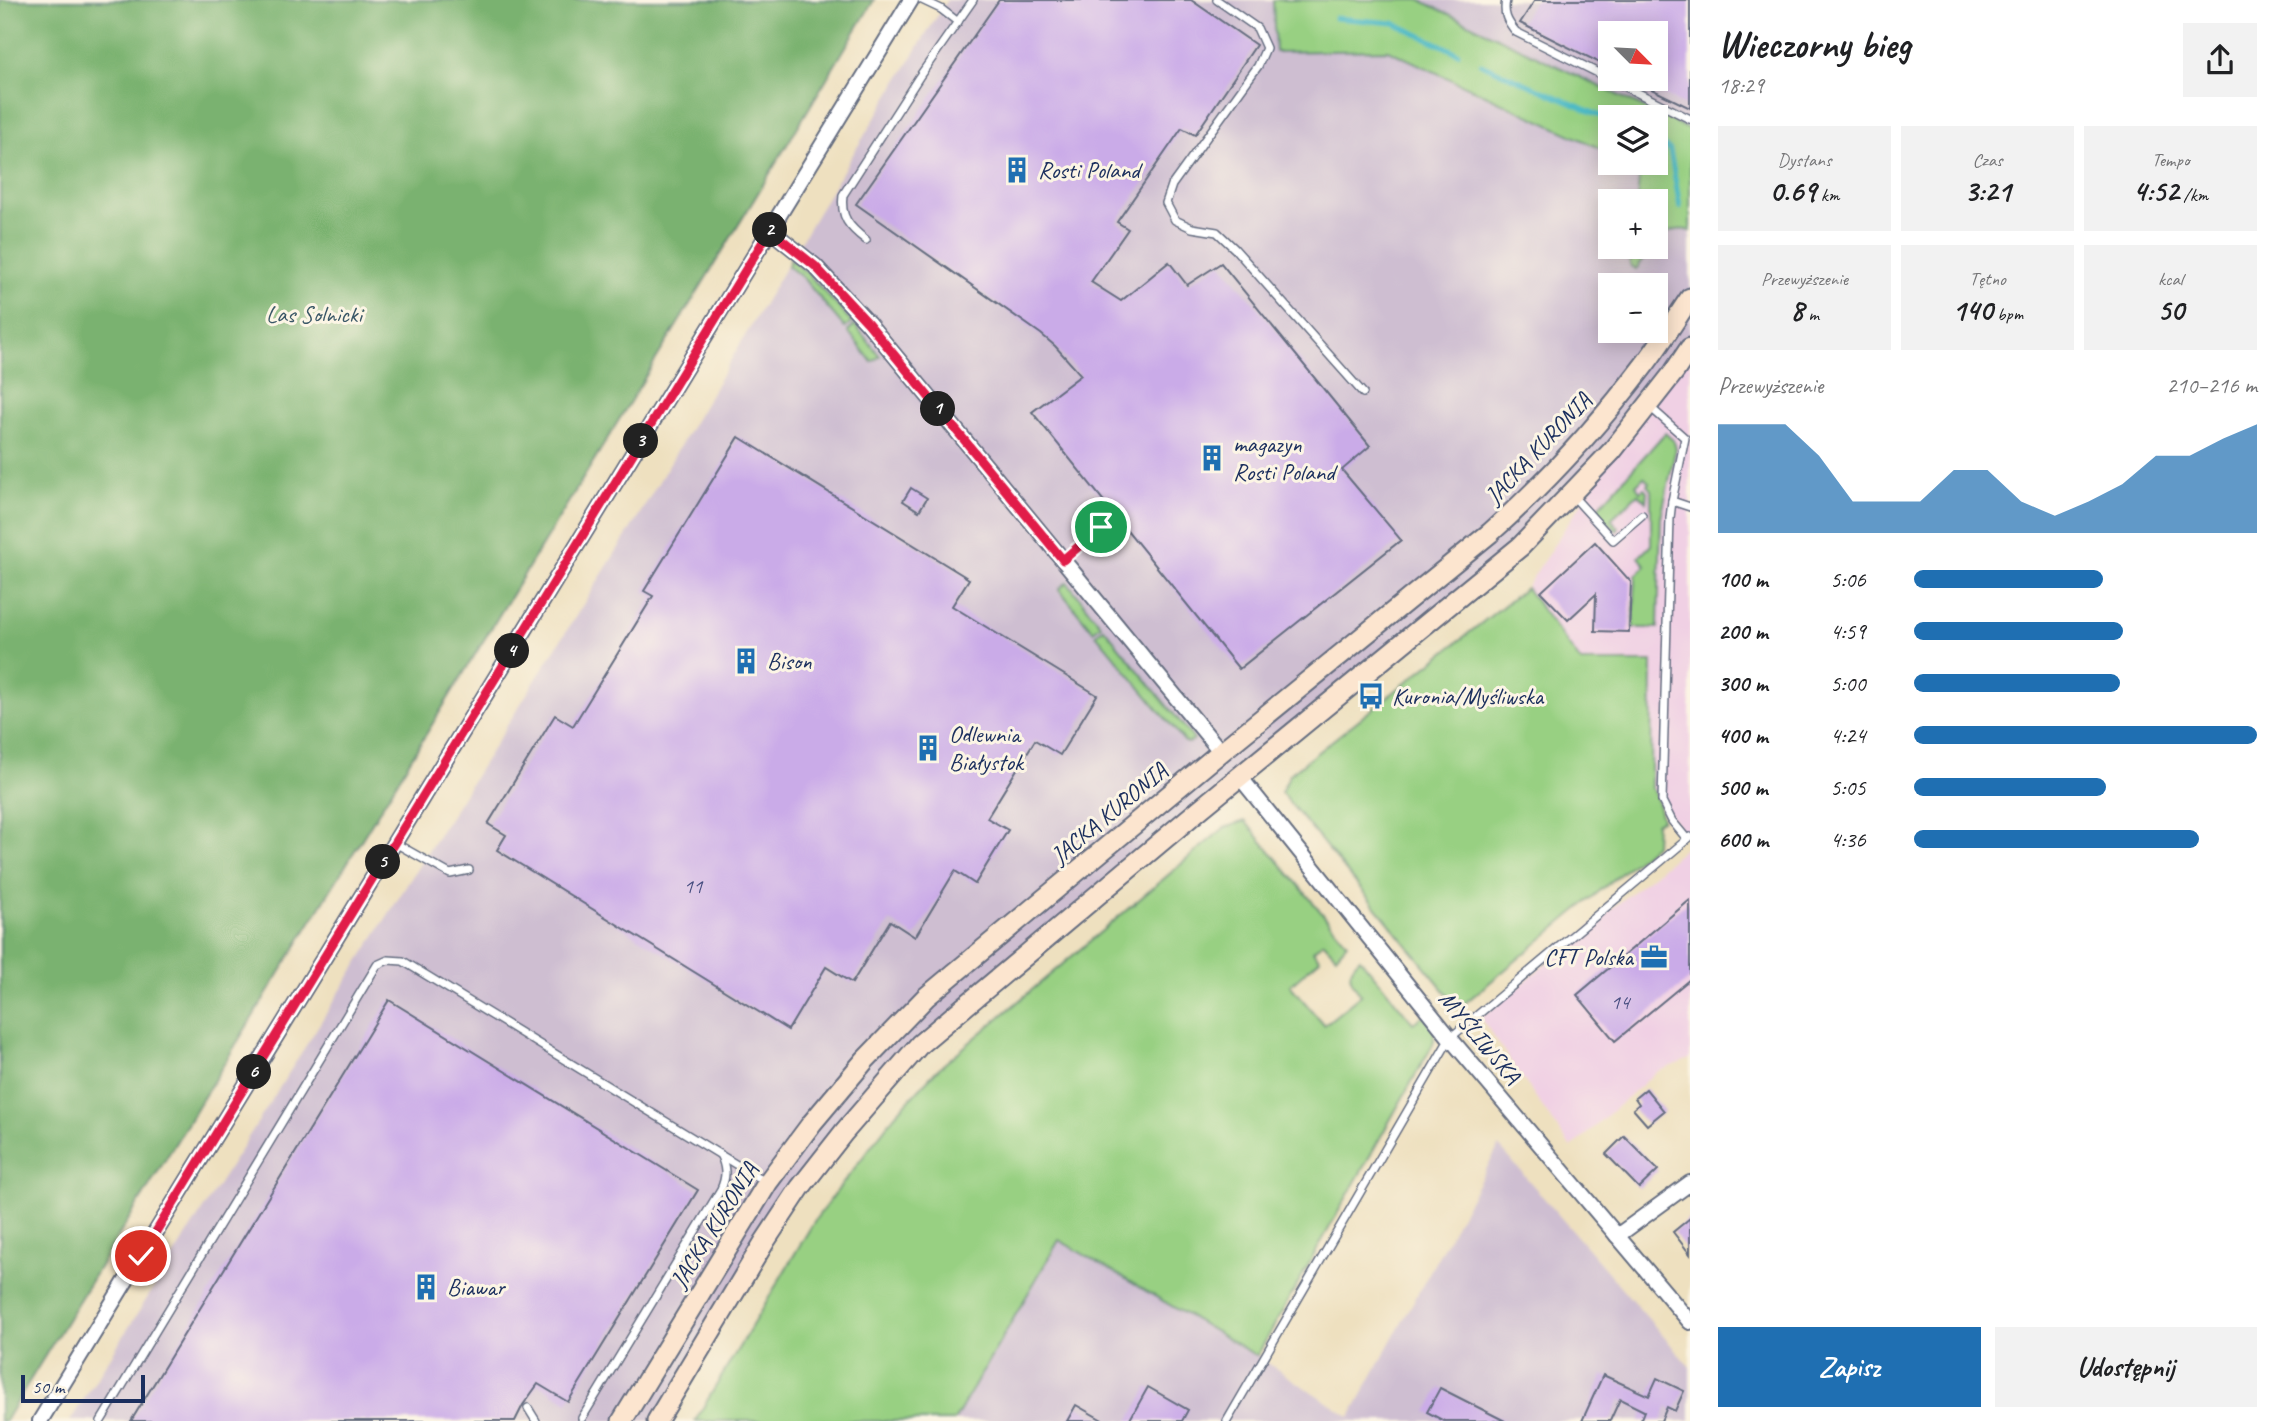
<!DOCTYPE html>
<html lang="pl">
<head>
<meta charset="utf-8">
<style>
	:root { --surface:#fff; --page:#f2f2f2; --text:#202124; --muted:#757577; --accent:#1f6fb2 }
	body { margin:0; font-family:Caveat,sans-serif; background:var(--page); color:var(--text); height:100vh; display:flex; flex-direction:column; font-size:26px; white-space:nowrap }
	* { box-sizing:border-box; margin:0 }
	p { font-size:23px; color:var(--muted) }
	.icon { flex:none; width:38px; height:38px; fill:none; stroke:currentColor; stroke-width:2; stroke-linecap:round; stroke-linejoin:round }
	.map { position:relative; flex:1; overflow:hidden }
	.details { display:flex; flex-direction:column; background:var(--surface); width:595px }
	.details>* { flex:none }
	.needle { width:46px; rotate:114deg }
	.buttons { position:absolute; left:1598px; top:21px; display:grid; gap:14px }
	.buttons a { display:grid; place-items:center; width:70px; height:70px; border-radius:0px; background:var(--surface); box-shadow:0 4px 18px #0003; font-size:35px }
	.scale { position:absolute; left:21px; bottom:18px; width:124px; box-sizing:border-box; padding-left:7px; border:4px solid #1b2f5e; border-top:0; font-size:19px; line-height:24px; white-space:nowrap; color:#1b2f5e; -webkit-text-stroke:5px #fcf5e5; paint-order:stroke }
	.pin { position:absolute; display:grid; place-items:center; width:60px; height:60px; color:#fff; margin:-30px; border:4px solid #fff; border-radius:50%; box-shadow:0 2px 7px #0007 }
	.km { position:absolute; width:35px; height:35px; margin:-18px; border-radius:50%; background:#222; color:#fff; font-size:19px; line-height:35px; text-align:center }
	.round { display:grid; place-items:center; flex:none; width:74px; height:74px; border-radius:0px; background:var(--page) }
	.head { display:flex; align-items:center; justify-content:space-between; height:119px; padding:0 28px }
	h1 { font-size:38px; font-weight:700; line-height:52px }
	.metrics { display:grid; grid-template-columns:repeat(3,1fr); gap:10px; height:119px; padding:7px 28px }
	.metrics div { display:grid; align-content:center; border-radius:0px; background:var(--page); text-align:center }
	.metrics b { font-size:30px; font-weight:700 }
	.metrics small { font-size:19px; font-weight:400 }
	.metrics p { font-size:19px }
	.chart { height:196px; padding:14px 28px }
	.chart p { display:flex; justify-content:space-between }
	.chart svg { width:100%; height:126px; margin-top:7px; fill:var(--accent); opacity:.7 }
	.cta { display:flex; gap:14px; margin-top:auto; padding:14px 28px }
	.cta a { flex:1; height:80px; border-radius:0px; background:var(--accent); color:#fff; font-size:28px; font-weight:700; line-height:80px; text-align:center }
	.cta a+a { background:var(--page); color:var(--text) }
	ul { padding:0 28px; list-style:none; font-size:23px }
	li { display:grid; grid-template-columns:112px 84px 1fr; align-items:center; height:52px }
	li i { height:18px; border-radius:9px; background:var(--accent) }
	main { display:flex; flex:1; min-height:0 }
	.map>svg:first-child { display:block }
</style>
</head>
<body>
<main>
<div class="map">
<svg width="1690" height="1421" viewBox="0 0 1690 1421">
	<rect width="100%" height="100%" fill="#fcf5e5"/>
	<filter id="ink" filterUnits="userSpaceOnUse"><feTurbulence type="fractalNoise" baseFrequency=".0143" numOctaves="2"/><feDisplacementMap in="SourceGraphic" scale="14" xChannelSelector="R" yChannelSelector="G"/><feConvolveMatrix kernelMatrix="1 2 1 2 8 2 1 2 1" color-interpolation-filters="sRGB"/></filter>
	<filter id="wash" filterUnits="userSpaceOnUse"><feTurbulence type="fractalNoise" baseFrequency=".00686" numOctaves="4" result="noise"/><feDisplacementMap in="SourceGraphic" scale="28" xChannelSelector="R" yChannelSelector="G"/><feGaussianBlur stdDeviation="1.57" result="paint"/><feColorMatrix in="noise" values="0 0 0 0 0 0 0 0 0 0 0 0 0 0 0 0 0 1.4 0 .05"/><feComposite in="paint" operator="in"/></filter>
	<g filter="url(#wash)">
		<rect width="100%" height="100%" fill="#eee0bf"/>
		<!-- built -->
		<g fill="#f0d0e4">
			<path d="M1690,344v499l-39,-55 1,-126h-71l-55,-74 119,-183z"/>
			<path d="M1690,844v215l-34,13 -85,76 -90,-130z"/>
		</g>
		<!-- industrial -->
		<g fill="#cebed1" fill-rule="evenodd">
			<path d="M947,0h743v344l-15,24 -157,176 -564,466 -157,177 -143,234h-584l565,-899 195,-330zM1610,33h46v46h-46zM1610,117h46v46h-46zM1610,201h46v46h-46zM1610,285h46v46h-46z"/>
			<path d="M1499,1146l191,221v54h-736l105,-181 198,116 93,61z"/>
		</g>
		<!-- green -->
		<g fill="#98d082" stroke="#5a8070" stroke-width="2">
			<path d="M1273,0h147l270,130v101c-13,-4 -26,1 -34,12v-42h-19l3,-33 -10,-5h26v-46h-46v36l-222,-103 -113,2z"/>
			<path d="M1632,247h21l-17,22 -6,-3z"/>
			<path d="M790,259l17,14 45,49 -7,6 -42,-50 -15,-12z"/>
			<path d="M855,325l25,31 -8,6 -24,-31z"/>
			<path d="M1665,433l9,8 2,7 -15,70 -3,110h-25l3,-53 10,-9 -7,-9 12,-12v-55l-4,-5 2,-2 -5,-6 -8,8 4,6 4,-3 3,3 -1,11 -8,-8 -27,25 8,9 -2,3 -22,-20z"/>
			<path d="M1067,582l34,43 -8,6 -34,-42z"/>
			<path d="M1526,588l55,74h71l-1,126 4,5 7,26 -6,4 -1,22 -196,163 -178,-216 9,-18z"/>
			<path d="M1104,628l90,111 -5,4 -4,-1 -89,-108z"/>
			<path d="M1245,821l102,122 -11,13 -13,-14 -10,9 7,8 -30,26 34,40 37,-30c-11,-16 -17,-22 -1,-37l53,65 10,-7c9,10 14,14 10,28l-176,312 -198,-116 -105,181h-259l120,-201 80,-105 42,-45 287,-242z"/>
		</g>
		<!-- forest -->
		<path fill="#7ab270" stroke="#4a7067" stroke-width="2" d="M0,0h874l-119,198 -750,1223h-5z"/>
		<g fill="none" stroke-linecap="round" stroke-linejoin="round">
			<!-- stream -->
			<g stroke="#4dbac6" stroke-width="5">
				<path d="M1335,18l59,5 64,30"/>
				<path d="M1481,64l129,56"/>
				<path d="M1656,139l14,11 10,57"/>
			</g>
		</g>
		<g id="blocks">
			<!-- building -->
			<g fill="#caabe8">
				<path d="M999,0h192l65,45 -61,90 -13,-7 -65,94 11,7 -37,53 30,19 48,-39 18,23 34,-22 149,183 -28,24 59,70 -162,129 -207,-257 49,-37 -26,-29 -14,-12 -185,-130z"/>
				<path d="M1535,0h155v108l-59,-29h25v-46h-46v35l-90,-45z"/>
				<path d="M739,437l230,142 -17,27 145,89 -37,60 -25,-15 -48,78 21,12 -33,54 -20,-13 -40,66 -25,-16 -38,62 -26,-16 -38,63 -291,-180 9,-15 -18,-11 67,-109 18,11 80,-130 -9,-5z"/>
				<path d="M911,488l16,10 -8,13 -16,-10z"/>
				<path d="M1595,542l36,40 -2,50 -34,-1 1,-37 -28,26 -27,-28z"/>
				<path d="M1690,900v79l-75,62 -38,-46z"/>
				<path d="M389,1000l309,190 -130,212 -30,-18 -15,21 -8,16h-384z"/>
				<path d="M1646,1089l18,22 -17,14 -14,-16 6,-5 -4,-6z"/>
				<path d="M1624,1136l34,34 -19,18 -33,-34z"/>
				<path d="M1690,1218v36l-17,-22z"/>
				<path d="M1603,1375l46,21 8,-18 27,13 -9,20 -8,-4 -6,14h-21l4,-10 -24,-12 -10,22h-28z"/>
				<path d="M1148,1387l40,23 -6,11h-53z"/>
				<path d="M1440,1388l65,33h-61l-17,-9z"/>
				<path d="M1076,1405l28,16h-37z"/>
			</g>
		</g>
	</g>
	<g filter="url(#ink)">
		<use href="#blocks" fill-opacity="0" stroke="#656d80" stroke-width="2"/>
		<g fill="none" stroke-linecap="round" stroke-linejoin="round">
			<!-- service casing -->
			<g stroke="#656d80" stroke-width="10">
				<g id="service">
					<path d="M922,0l19,9 17,13"/>
					<path d="M1217,0l40,28 9,20 -8,18 -86,119 -6,18 9,17 17,8 25,4 18,17 128,144"/>
					<path d="M1506,0c-3,14 1,21 10,32l174,87"/>
					<path d="M866,240c-17,-13 -26,-23 -23,-45l76,-118 54,-77"/>
					<path d="M1650,407l35,31 -13,63"/>
					<path d="M1572,495l41,45 29,-25"/>
					<path d="M1063,560l38,-33"/>
					<path d="M1687,839l-15,-18 -10,-20 8,-283 2,-17 18,6"/>
					<path d="M395,843l55,31 19,-4"/>
					<path d="M528,1408l8,13"/>
					<path d="M582,1418l139,-229c6,-13 5,-22 -1,-35"/>
					<path d="M101,1421l276,-456 11,-5 15,1 347,212 17,8"/>
					<path d="M1227,1421l223,-383 240,-201"/>
				</g>
			</g>
			<!-- minor casing -->
			<g stroke="#656d80" stroke-width="18">
				<g id="minor">
					<path d="M770,230l45,36 53,57 353,429"/>
					<path d="M1240,777l210,261 240,284"/>
					<path d="M1617,1236l73,-53"/>
					<path d="M40,1421l871,-1421"/>
				</g>
			</g>
			<!-- secondary casing -->
			<g stroke="#656d80" stroke-width="23">
				<g id="secondary">
					<path d="M622,1421l146,-239 44,-59 53,-63 61,-63 295,-245 269,-219c57,-51 109,-108 155,-169 16,-21 30,-44 45,-66"/>
					<path d="M657,1421l108,-180 35,-53 44,-56 76,-88 280,-235 321,-263 91,-95 62,-79 16,-24"/>
				</g>
			</g>
			<!-- service -->
			<use href="#service" stroke="#fff" stroke-width="7"/>
			<!-- minor -->
			<use href="#minor" stroke="#fff" stroke-width="14"/>
			<!-- secondary -->
			<use href="#secondary" stroke="#fce5cf" stroke-width="19"/>
		</g>
	</g>
	<g fill="none" stroke-linecap="round" stroke-linejoin="round" filter="url(#ink)">
		<!-- route casing -->
		<g stroke="#fff" stroke-width="14">
			<path id="route" d="M141,1256l629,-1026 45,36 53,57 195,237 38,-33"/>
		</g>
		<!-- route -->
		<use href="#route" stroke="#e11d48" stroke-width="9"/>
	</g>
	<!-- icons -->
	<defs>
		<g id="building-bare" transform="scale(2.1)"><path d="M-4-6H4V6H1V3H-1V6H-4ZM-2.5-4.3h1.7v1.8h-1.7ZM.8-4.3h1.7v1.8H.8ZM-2.5-1h1.7V.8h-1.7ZM.8-1h1.7V.8H.8Z" fill="#1f6fb2" stroke="#fcf5e5" stroke-width="2.5" paint-order="stroke"/></g>
		<g id="bus-bare" transform="scale(2.1)"><path d="M-5-6H5V4H4V6H2V4H-2V6H-4V4H-5ZM-3.5-4V0h7V-4ZM-3.5 1.2v1.5H-2V1.2ZM2 1.2v1.5H3.5V1.2Z" fill="#1f6fb2" stroke="#fcf5e5" stroke-width="2.5" paint-order="stroke"/></g>
		<g id="office-bare" transform="scale(2.1)"><path d="M-6-3h4V-5.5h4V-3h4V5H-6ZM-1-4.5V-3h2v-1.5ZM-6 0V1H6V0Z" fill="#1f6fb2" stroke="#fcf5e5" stroke-width="2.5" paint-order="stroke"/></g>
	</defs>
	<g fill-rule="evenodd">
		<use href="#building-bare" x="1017" y="170"/>
		<use href="#building-bare" x="1212" y="458"/>
		<use href="#building-bare" x="746" y="661"/>
		<use href="#bus-bare" x="1371" y="696"/>
		<use href="#building-bare" x="928" y="748"/>
		<use href="#office-bare" x="1654" y="957"/>
		<use href="#building-bare" x="426" y="1287"/>
	</g>
	<g text-anchor="middle" dominant-baseline="central" stroke-width="6" stroke-linejoin="round" paint-order="stroke">
		<!-- number labels -->
		<g font-size="21" fill="#474e80">
			<text x="693" y="886">11</text>
			<text x="1620" y="1002">14</text>
		</g>
		<!-- poi labels -->
		<g font-size="24" fill="#1b2f5e" stroke="#fcf5e5" text-anchor="start">
			<text x="1038" y="170">Rosti Poland</text>
			<text x="1233" y="444">magazyn<tspan x="1233" dy="28">Rosti Poland</tspan></text>
			<text x="767" y="661">Bison</text>
			<text x="1392" y="696">Kuronia/Myśliwska</text>
			<text x="949" y="734">Odlewnia<tspan x="949" dy="28">Białystok</tspan></text>
			<text x="1633" y="957" text-anchor="end">CFT Polska</text>
			<text x="447" y="1287">Biawar</text>
		</g>
		<!-- park labels -->
		<g font-size="24" fill="#3a5767" stroke="#fcf5e5">
			<text x="314" y="314">Las Solnicki</text>
		</g>
		<!-- street labels -->
		<g font-size="24" fill="#1b2f5e" stroke="#fcf5e5">
			<text transform="translate(1538 448) rotate(-47)">JACKA KURONIA</text>
			<text transform="translate(1109 813) rotate(-40)">JACKA KURONIA</text>
			<text transform="translate(1480 1037) rotate(50)">MYŚLIWSKA</text>
			<text transform="translate(714 1225) rotate(-58)">JACKA KURONIA</text>
		</g>
	</g>
</svg>
<div class="buttons">
<a><svg class="needle" viewBox="-14 -14 28 28"><path d="M0-13l5 13h-10z" fill="#e53935"/><path d="M0 13l5-13h-10z" fill="#757577"/></svg></a>
<a><svg class="icon" aria-label="layers" viewBox="0 0 24 24"><path d="M12 4l9 5-9 5-9-5zM3 14l9 5 9-5"/></svg></a>
<a>+</a>
<a>−</a>
</div>
<div class="scale">50 m</div>
<div class="pin" style="left:1101px;top:527px;background:#1e9e55"><svg class="icon" aria-label="arrive" viewBox="0 0 24 24"><path d="M6 21V4h12l-3 4 3 4H6"/></svg></div>
<div class="pin" style="left:141px;top:1256px;background:#d93025"><svg class="icon" aria-label="check" viewBox="0 0 24 24"><path d="M5 12l5 5 9-10"/></svg></div>
<b class="km" style="left:938px;top:409px">1</b>
<b class="km" style="left:770px;top:230px">2</b>
<b class="km" style="left:641px;top:441px">3</b>
<b class="km" style="left:512px;top:651px">4</b>
<b class="km" style="left:383px;top:862px">5</b>
<b class="km" style="left:254px;top:1072px">6</b>
</div>
<section class="details">
<div class="head"><div><h1>Wieczorny bieg</h1><p>18:29</p></div><a class="round"><svg class="icon" aria-label="share" viewBox="0 0 24 24"><path d="M12 15V3M7 8l5-5 5 5M5 13v7h14v-7"/></svg></a></div>
<div class="metrics">
<div><p>Dystans</p><b>0.69<small> km</small></b></div>
<div><p>Czas</p><b>3:21</b></div>
<div><p>Tempo</p><b>4:52<small> /km</small></b></div>
</div>
<div class="metrics">
<div><p>Przewyższenie</p><b>8<small> m</small></b></div>
<div><p>Tętno</p><b>140<small> bpm</small></b></div>
<div><p>kcal</p><b>50</b></div>
</div>
<div class="chart"><p><span>Przewyższenie</span>210–216 m</p>
<svg viewBox="0 0 160 44" preserveAspectRatio="none"><path d="M0 44V6L10 6L20 6L30 17L40 33L50 33L60 33L70 22L80 22L90 33L100 38L110 33L120 27L130 17L140 17L150 11L160 6V44z"/></svg>
</div>
<ul>
<li><b>100 m</b>5:06<i style="width:55%"></i></li>
<li><b>200 m</b>4:59<i style="width:61%"></i></li>
<li><b>300 m</b>5:00<i style="width:60%"></i></li>
<li><b>400 m</b>4:24<i style="width:100%"></i></li>
<li><b>500 m</b>5:05<i style="width:56%"></i></li>
<li><b>600 m</b>4:36<i style="width:83%"></i></li>
</ul>
<div class="cta"><a>Zapisz</a><a>Udostępnij</a></div>
</section>
</main>
</body>
</html>
